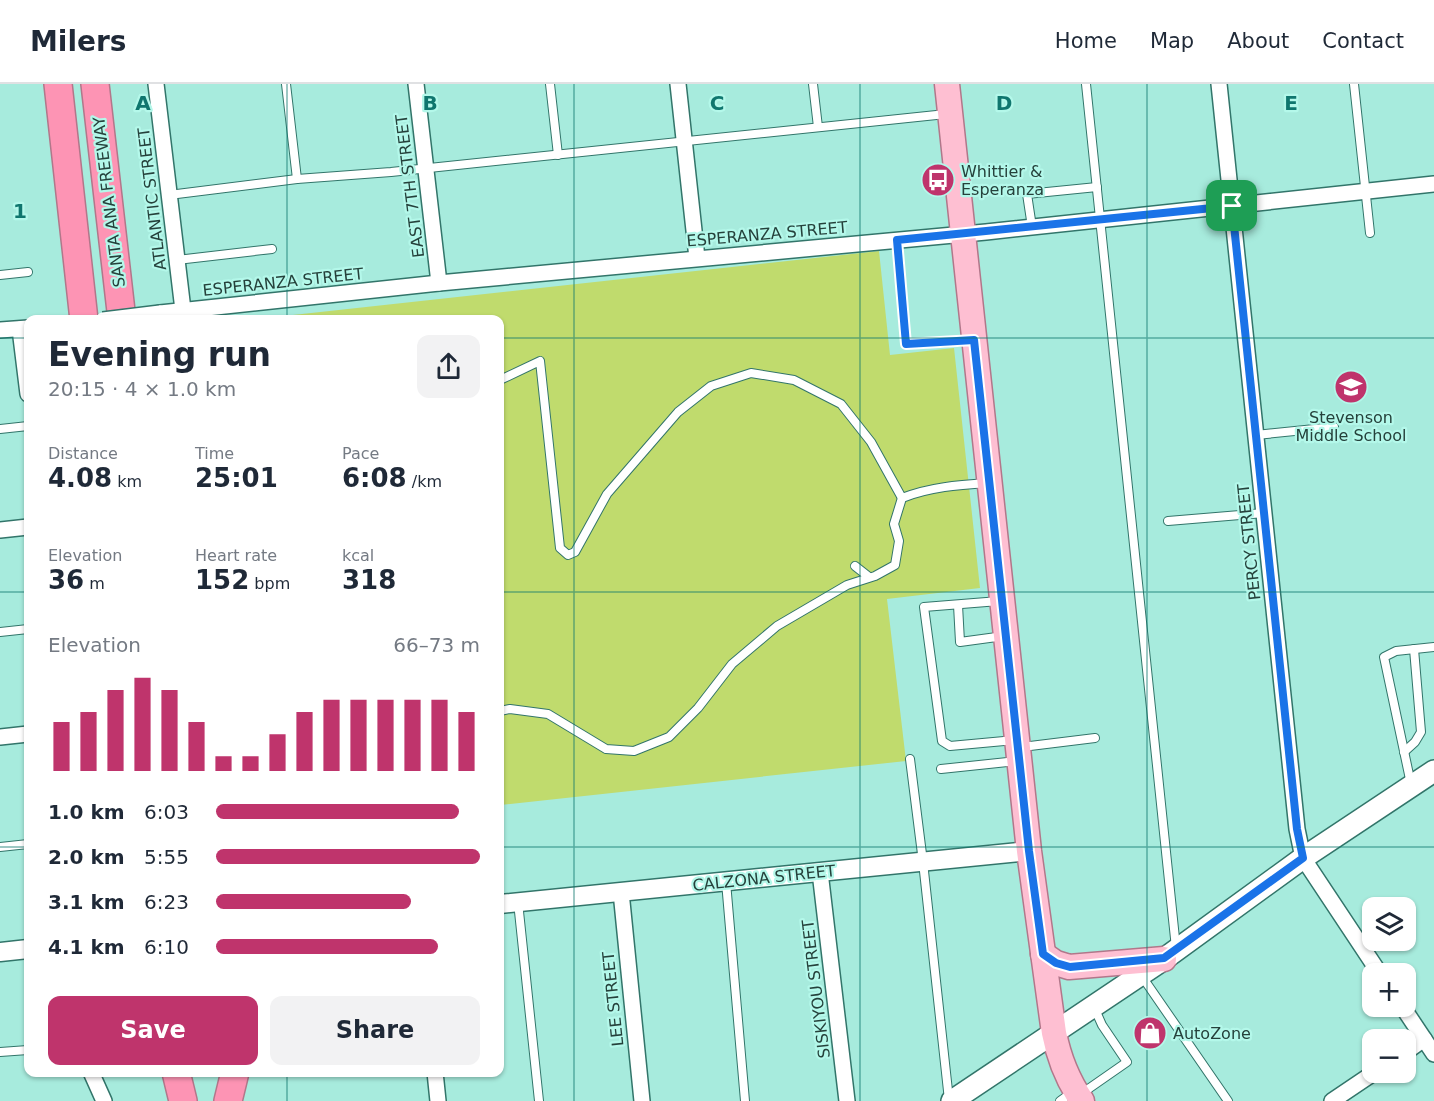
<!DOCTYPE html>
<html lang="en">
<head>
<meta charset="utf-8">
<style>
	:root { --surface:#fff; --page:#f2f2f3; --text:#1f2937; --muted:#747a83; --line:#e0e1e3; --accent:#bf346c }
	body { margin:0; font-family:"DejaVu Sans",sans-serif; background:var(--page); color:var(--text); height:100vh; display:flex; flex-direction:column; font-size:22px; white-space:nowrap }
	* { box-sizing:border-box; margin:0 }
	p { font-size:20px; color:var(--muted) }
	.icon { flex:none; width:33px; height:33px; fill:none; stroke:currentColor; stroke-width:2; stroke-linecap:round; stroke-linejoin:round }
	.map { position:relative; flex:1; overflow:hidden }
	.sheet { position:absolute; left:24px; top:231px; width:480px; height:762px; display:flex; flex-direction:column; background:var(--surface); border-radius:12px; box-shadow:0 2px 4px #0004 }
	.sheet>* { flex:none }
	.fabs { position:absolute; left:1362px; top:813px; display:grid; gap:12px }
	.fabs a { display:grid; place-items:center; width:54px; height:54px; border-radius:12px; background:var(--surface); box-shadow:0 2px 4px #0004; font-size:30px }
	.pin { position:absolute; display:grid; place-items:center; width:51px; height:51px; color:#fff; margin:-26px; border-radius:12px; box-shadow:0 3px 9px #0006 }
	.round { display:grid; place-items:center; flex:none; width:63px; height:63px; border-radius:12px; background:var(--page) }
	.head { display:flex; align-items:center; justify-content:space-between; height:102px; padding:0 24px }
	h1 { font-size:33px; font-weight:800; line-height:45px }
	.stats { display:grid; grid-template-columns:repeat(3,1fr); gap:9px; height:102px; padding:6px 24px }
	.stats div { display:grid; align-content:center }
	.stats b { font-size:26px; font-weight:800 }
	.stats small { font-size:16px; font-weight:400 }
	.stats p { font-size:16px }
	.chart { height:168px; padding:12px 24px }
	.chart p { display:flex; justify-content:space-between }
	.chart svg { width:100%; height:108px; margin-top:6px; stroke:var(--accent); stroke-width:6 }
	.button { display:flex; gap:12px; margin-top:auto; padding:12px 24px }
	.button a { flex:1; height:69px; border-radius:12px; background:var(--accent); color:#fff; font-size:24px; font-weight:800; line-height:69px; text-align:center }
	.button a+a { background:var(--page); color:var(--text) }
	ul { padding:0 24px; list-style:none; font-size:20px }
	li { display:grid; grid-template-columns:96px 72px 1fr; align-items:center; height:45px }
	li i { height:15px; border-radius:8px; background:var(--accent) }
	header { display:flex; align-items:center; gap:36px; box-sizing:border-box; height:84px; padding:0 30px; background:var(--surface); border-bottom:2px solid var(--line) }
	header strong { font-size:28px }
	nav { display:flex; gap:33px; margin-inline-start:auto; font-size:21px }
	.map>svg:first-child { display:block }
</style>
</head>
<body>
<header>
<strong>Milers</strong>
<nav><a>Home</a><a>Map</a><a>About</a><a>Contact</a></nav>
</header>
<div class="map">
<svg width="1434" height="1017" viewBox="0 0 1434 1017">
	<rect width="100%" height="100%" fill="#a7ebdd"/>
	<!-- green -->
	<path fill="#c0db6d" d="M879,167l11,104 64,-7 26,240 -93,11 19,162 -406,44v-485h-252z"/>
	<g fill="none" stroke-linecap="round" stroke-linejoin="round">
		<!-- service casing -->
		<g stroke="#32756a" stroke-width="10">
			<g id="service">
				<path d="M286,0l11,95"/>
				<path d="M550,0l8,71"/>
				<path d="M813,0l5,43"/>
				<path d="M1086,0l90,864"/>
				<path d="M1354,0l16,149"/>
				<path d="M169,111l128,-16 94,-7 555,-58"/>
				<path d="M1032,143l-5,-33 70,-7"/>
				<path d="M897,156l9,104 65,-3"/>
				<path d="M177,176l95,-11"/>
				<path d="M0,191l28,-3"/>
				<path d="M500,296l40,-19 20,187 8,7 7,-3 32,-58 71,-82 33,-26 40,-13 43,7 47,24 30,38 31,56"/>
				<path d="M0,345l28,-3"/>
				<path d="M1256,351l78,-8"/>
				<path d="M1168,437l96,-8"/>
				<path d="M855,482l14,11"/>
				<path d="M999,517l-75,6 18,134 8,5 65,-6"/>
				<path d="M958,521l2,37 44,-6"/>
				<path d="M0,548l28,-3"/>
				<path d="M500,627l10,-2 38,5 58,35 28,2 35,-14 29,-29 34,-44 45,-38 70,-41 28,-9 20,-11 4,-24 -5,-17 8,-26c28,-11 56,-13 86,-15"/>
				<path d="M1022,663l73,-9"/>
				<path d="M1404,668l11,-10 6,-10 -7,-83"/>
				<path d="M910,675l13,103 26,238"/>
				<path d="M941,685l76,-8"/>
				<path d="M1411,700l-27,-127 12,-6 38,-4"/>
				<path d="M0,763l28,-3"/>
				<path d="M726,798l19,219"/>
				<path d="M518,818l21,199"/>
				<path d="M1141,891l87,126"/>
				<path d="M0,968l28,-2"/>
				<path d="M1081,1010l46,-32 -25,-37 -8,-18"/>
				<path d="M1060,1017l14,-10"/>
			</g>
		</g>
		<!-- minor casing -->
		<g stroke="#32756a" stroke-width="18">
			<g id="minor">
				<path d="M156,0l27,226"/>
				<path d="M416,0l23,199"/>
				<path d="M678,0l19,174"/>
				<path d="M1219,0l78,745 6,29 77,116"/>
				<path d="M160,229l279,-30 547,-51 448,-48"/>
				<path d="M20,245l8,65"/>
				<path d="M0,246l28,-2"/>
				<path d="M0,446l28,-3"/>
				<path d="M0,653l28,-3"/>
				<path d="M820,788l27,229"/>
				<path d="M621,808l21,209"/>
				<path d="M1402,922l32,48"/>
				<path d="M1406,968l18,-13"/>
				<path d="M91,988l13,29"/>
				<path d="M435,988l3,29"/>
				<path d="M1332,1017l43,-29"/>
			</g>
		</g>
		<!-- tertiary casing -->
		<g stroke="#32756a" stroke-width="21">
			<g id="tertiary">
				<path d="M500,820l529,-53"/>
				<path d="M0,868l28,-3"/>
			</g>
		</g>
		<!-- secondary casing -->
		<g stroke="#32756a" stroke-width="24">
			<path id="secondary" d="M952,1017l212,-142 139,-101 131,-87"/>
		</g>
		<!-- primary casing -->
		<g stroke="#b1778a" stroke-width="27">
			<g id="primary">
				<path d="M947,0l82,767 25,182c5,26 13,46 28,68"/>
				<path d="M1043,870l13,9 13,4 95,-8"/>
			</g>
		</g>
		<!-- motorway casing -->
		<g stroke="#b1778a" stroke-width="30">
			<g id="motorway">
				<path d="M58,0l26,236"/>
				<path d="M95,0l27,236"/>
				<path d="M176,988l7,29"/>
				<path d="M228,1017l7,-29"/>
			</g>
		</g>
		<!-- service -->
		<use href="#service" stroke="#fff" stroke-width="8"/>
		<!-- minor -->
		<use href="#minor" stroke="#fff" stroke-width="15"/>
		<!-- tertiary -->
		<use href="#tertiary" stroke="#fff" stroke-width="18"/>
		<!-- secondary -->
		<use href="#secondary" stroke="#fff" stroke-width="21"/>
		<!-- primary -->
		<use href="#primary" stroke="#febfd2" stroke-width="24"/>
		<!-- motorway -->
		<use href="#motorway" stroke="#fd94b4" stroke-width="27"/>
		<!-- minor-bridge casing -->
		<g stroke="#32756a" stroke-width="18" stroke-linecap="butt">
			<path id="minor-bridge" d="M103,236l57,-7"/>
		</g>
		<!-- minor-bridge -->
		<use href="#minor-bridge" stroke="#fff" stroke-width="15"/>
	</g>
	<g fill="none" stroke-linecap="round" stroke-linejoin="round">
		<!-- route casing -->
		<g stroke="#fff" stroke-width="12">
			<path id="route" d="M1232,122l65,623 6,29 -139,100 -94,9 -14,-4 -13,-9 -14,-103 -55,-511 -68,4 -9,-104z"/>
		</g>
		<!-- route -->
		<use href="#route" stroke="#1a73e8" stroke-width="8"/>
	</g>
	<!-- grid -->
	<path fill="none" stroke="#0f766e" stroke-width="1.5" stroke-opacity="0.55" d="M287,0v236M574,0v1017M860,0v1017M1147,0v1017M0,254h28M500,254h934M0,508h28M500,508h934M0,763h28M500,763h934M287,988v29"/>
	<!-- icons -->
	<defs>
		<g id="bus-disc" transform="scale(1.725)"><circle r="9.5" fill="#bf346c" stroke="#b4f8ea"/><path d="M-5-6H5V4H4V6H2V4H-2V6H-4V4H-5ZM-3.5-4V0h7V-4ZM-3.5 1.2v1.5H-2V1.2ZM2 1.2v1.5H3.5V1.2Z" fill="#fff"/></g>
		<g id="school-disc" transform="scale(1.725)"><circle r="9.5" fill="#bf346c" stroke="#b4f8ea"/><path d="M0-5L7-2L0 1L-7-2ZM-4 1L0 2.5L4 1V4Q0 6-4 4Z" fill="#fff"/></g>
		<g id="shop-disc" transform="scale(1.725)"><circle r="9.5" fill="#bf346c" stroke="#b4f8ea"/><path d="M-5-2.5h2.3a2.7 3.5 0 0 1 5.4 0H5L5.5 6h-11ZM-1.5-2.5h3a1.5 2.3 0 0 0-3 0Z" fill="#fff"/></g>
	</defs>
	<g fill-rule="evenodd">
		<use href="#bus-disc" x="938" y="96"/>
		<use href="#school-disc" x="1351" y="303"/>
		<use href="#shop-disc" x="1150" y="949"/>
	</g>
	<g text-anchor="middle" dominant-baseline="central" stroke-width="4.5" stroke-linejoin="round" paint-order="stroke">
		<!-- poi labels -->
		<g font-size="16" fill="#25413b" stroke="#b4f8ea" text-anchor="start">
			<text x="961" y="87">Whittier &amp;<tspan x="961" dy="18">Esperanza</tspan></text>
			<text x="1351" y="333" text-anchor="middle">Stevenson<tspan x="1351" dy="18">Middle School</tspan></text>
			<text x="1173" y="949">AutoZone</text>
		</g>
		<!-- street labels -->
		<g font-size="16" fill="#25413b" stroke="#b4f8ea">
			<text transform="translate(410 102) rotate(-97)">EAST 7TH STREET</text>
			<text transform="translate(152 115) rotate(-97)">ATLANTIC STREET</text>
			<text transform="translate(109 118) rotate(-97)">SANTA ANA FREEWAY</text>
			<text transform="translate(767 150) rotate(-5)">ESPERANZA STREET</text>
			<text transform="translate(283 198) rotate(-6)">ESPERANZA STREET</text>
			<text transform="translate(1249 458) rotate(-96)">PERCY STREET</text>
			<text transform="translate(764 794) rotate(-6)">CALZONA STREET</text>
			<text transform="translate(816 905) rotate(-97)">SISKIYOU STREET</text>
			<text transform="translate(613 915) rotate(-96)">LEE STREET</text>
		</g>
	</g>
	<g font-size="20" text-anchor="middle" font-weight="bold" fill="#0f766e" stroke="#b4f8ea" stroke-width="4.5" stroke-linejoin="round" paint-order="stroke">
		<text x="143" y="26">A</text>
		<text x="430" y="26">B</text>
		<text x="717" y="26">C</text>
		<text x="1004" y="26">D</text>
		<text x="1291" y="26">E</text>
		<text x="20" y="134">1</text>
	</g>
</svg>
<div class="fabs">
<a><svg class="icon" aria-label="layers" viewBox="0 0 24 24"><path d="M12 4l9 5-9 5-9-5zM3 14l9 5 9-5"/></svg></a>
<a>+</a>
<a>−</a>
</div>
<div class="pin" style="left:1232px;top:122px;background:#1e9e55"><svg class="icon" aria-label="arrive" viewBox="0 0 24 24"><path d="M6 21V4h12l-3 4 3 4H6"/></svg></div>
<section class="sheet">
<div class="head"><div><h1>Evening run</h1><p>20:15 · 4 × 1.0 km</p></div><a class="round"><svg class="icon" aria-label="share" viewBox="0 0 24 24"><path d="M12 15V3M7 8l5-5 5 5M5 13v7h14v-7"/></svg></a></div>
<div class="stats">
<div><p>Distance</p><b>4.08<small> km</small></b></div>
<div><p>Time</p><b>25:01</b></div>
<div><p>Pace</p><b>6:08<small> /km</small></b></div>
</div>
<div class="stats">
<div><p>Elevation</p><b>36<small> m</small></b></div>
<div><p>Heart rate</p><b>152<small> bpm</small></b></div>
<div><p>kcal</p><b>318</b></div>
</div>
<div class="chart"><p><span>Elevation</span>66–73 m</p>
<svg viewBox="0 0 160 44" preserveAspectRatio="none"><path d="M5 44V24M15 44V20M25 44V11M35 44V6M45 44V11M55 44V24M65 44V38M75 44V38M85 44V29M95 44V20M105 44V15M115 44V15M125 44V15M135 44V15M145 44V15M155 44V20"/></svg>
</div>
<ul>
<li><b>1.0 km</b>6:03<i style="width:92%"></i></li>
<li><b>2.0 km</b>5:55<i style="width:100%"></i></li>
<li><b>3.1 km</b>6:23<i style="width:74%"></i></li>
<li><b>4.1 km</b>6:10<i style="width:84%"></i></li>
</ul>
<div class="button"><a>Save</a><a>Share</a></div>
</section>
</div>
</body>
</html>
